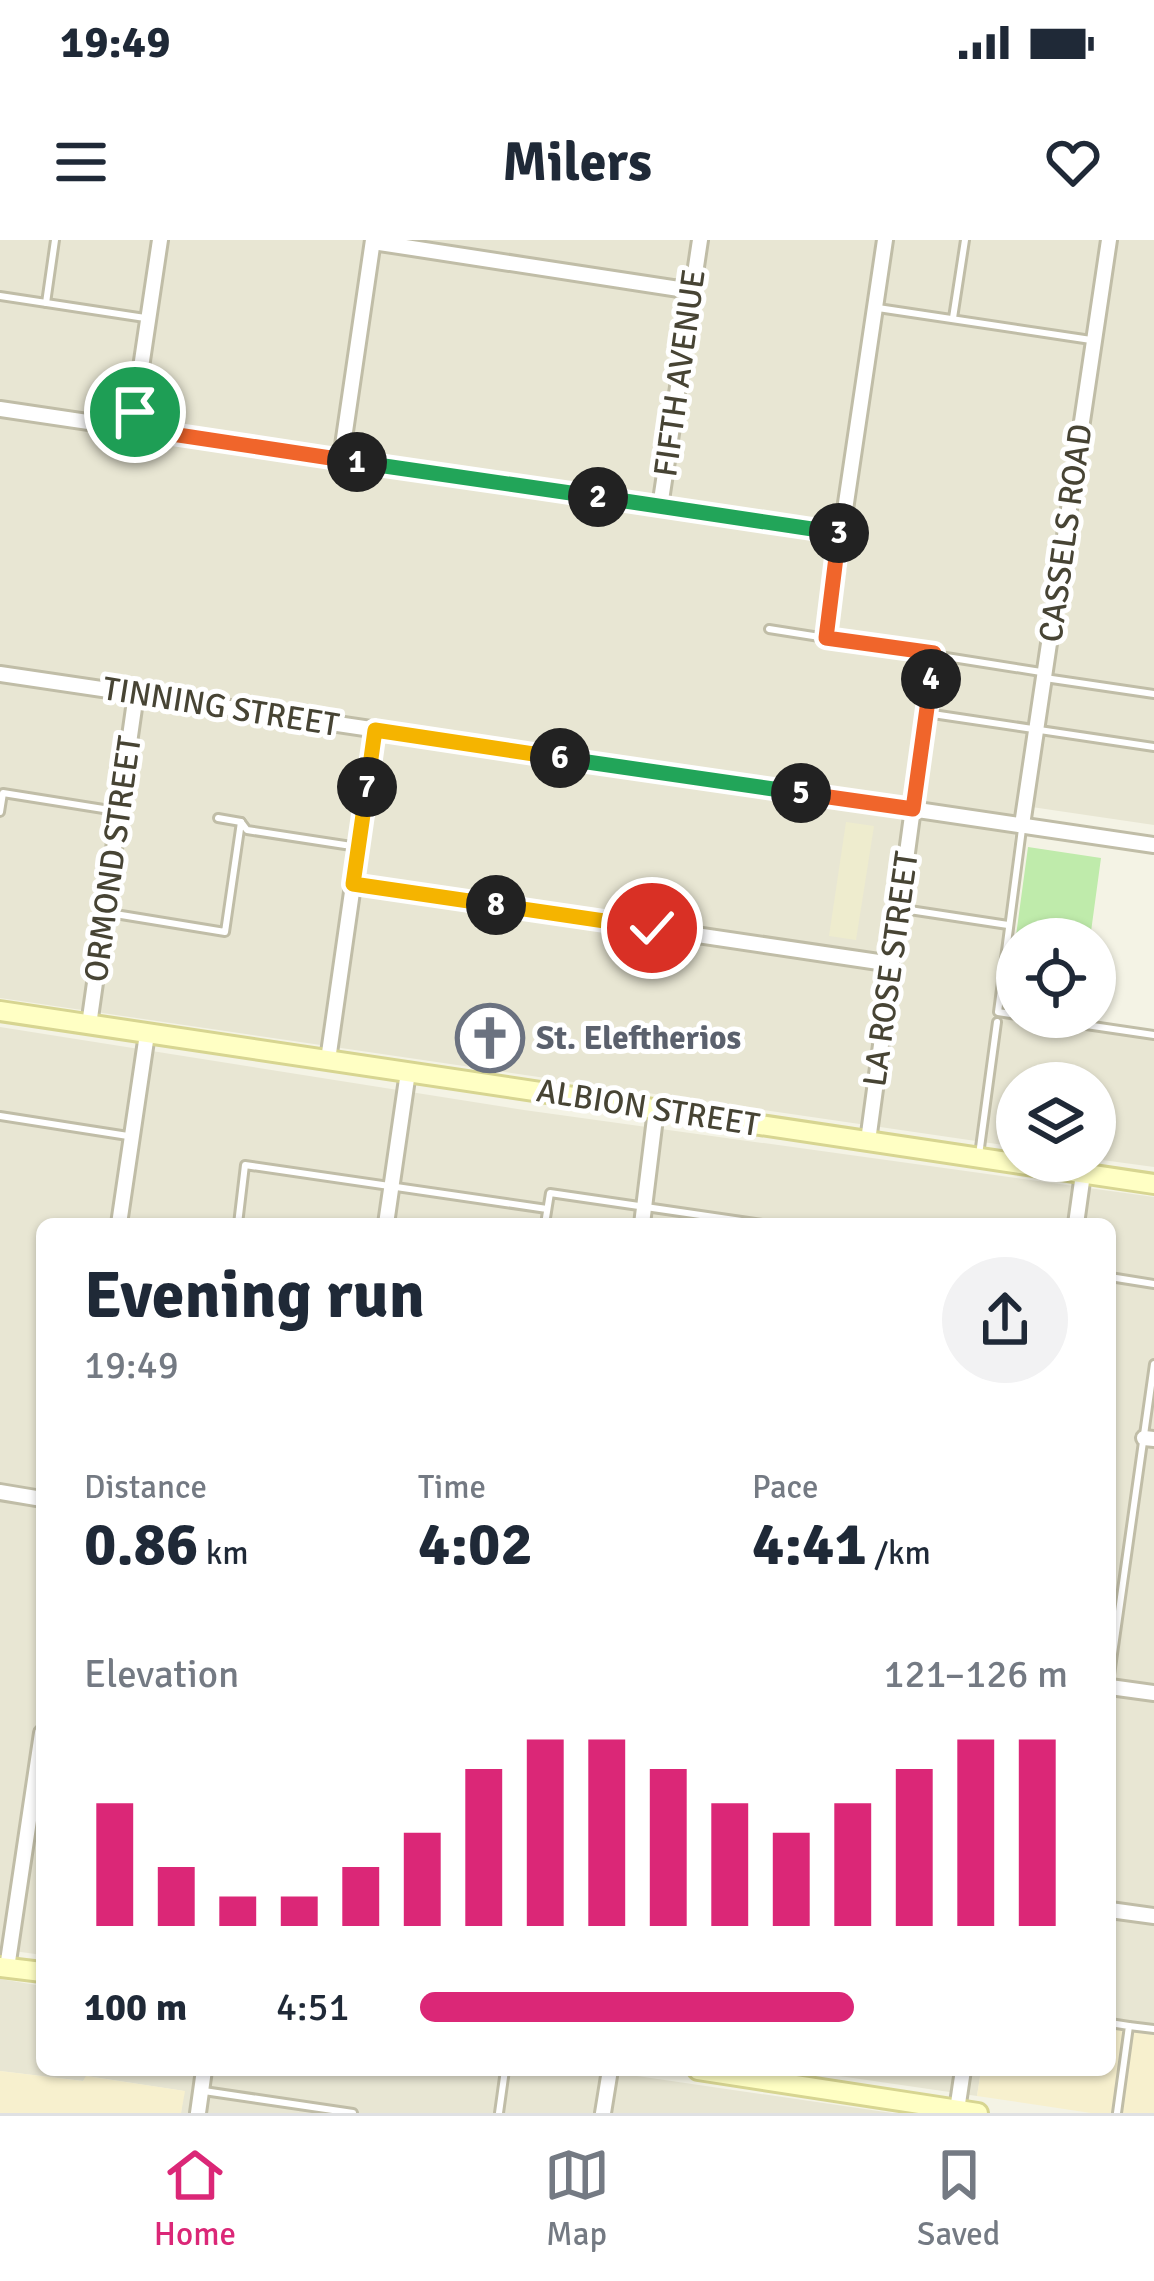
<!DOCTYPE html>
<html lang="en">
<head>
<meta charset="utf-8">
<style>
	:root { --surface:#fff; --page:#f2f2f3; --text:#1f2937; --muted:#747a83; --line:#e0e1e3; --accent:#db2777 }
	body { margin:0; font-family:Signika,sans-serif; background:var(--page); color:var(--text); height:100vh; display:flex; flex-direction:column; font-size:45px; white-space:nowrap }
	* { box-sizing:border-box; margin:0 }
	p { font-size:39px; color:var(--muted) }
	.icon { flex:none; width:66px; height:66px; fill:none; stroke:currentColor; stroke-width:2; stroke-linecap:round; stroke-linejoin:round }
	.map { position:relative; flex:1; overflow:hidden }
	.side { position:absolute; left:36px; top:978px; width:1080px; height:858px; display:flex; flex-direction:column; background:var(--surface); border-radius:18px; box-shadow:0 3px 9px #0004 }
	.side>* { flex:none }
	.fabs { position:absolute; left:996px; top:678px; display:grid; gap:24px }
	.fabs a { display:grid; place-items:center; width:120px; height:120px; border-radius:50%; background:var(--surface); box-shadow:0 3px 9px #0004; font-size:60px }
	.pin { position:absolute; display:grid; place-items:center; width:102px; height:102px; color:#fff; margin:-51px; border:6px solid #fff; border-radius:50%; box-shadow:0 3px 12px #0007 }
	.km { position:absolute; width:60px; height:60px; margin:-30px; border-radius:50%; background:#222; color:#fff; font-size:33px; line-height:60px; text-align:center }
	.round { display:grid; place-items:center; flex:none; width:126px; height:126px; border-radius:63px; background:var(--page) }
	.head { display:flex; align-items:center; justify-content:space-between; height:204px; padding:0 48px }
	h1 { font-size:66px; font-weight:700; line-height:90px }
	.metrics { display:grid; grid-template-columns:repeat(3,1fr); gap:18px; height:204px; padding:12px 48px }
	.metrics div { display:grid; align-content:center }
	.metrics b { font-size:60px; font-weight:700 }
	.metrics small { font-size:33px; font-weight:400 }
	.metrics p { font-size:33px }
	.chart { height:336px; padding:24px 48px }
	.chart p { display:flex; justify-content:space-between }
	.chart svg { width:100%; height:216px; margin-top:12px; stroke:var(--accent); stroke-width:6 }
	ul { padding:0 48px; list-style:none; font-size:39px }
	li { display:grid; grid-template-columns:192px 144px 1fr; align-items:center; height:90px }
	li i { height:30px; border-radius:15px; background:var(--accent) }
	.status { display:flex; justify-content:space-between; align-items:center; height:84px; padding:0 60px; background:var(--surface); direction:ltr }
	.status svg { height:33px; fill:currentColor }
	header { display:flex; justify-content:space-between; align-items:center; height:156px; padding:0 48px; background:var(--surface); font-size:54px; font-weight:700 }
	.menu { display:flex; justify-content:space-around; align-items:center; height:168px; border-top:3px solid var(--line); background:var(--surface); font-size:33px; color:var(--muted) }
	.menu a { display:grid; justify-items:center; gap:6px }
	.menu .active { color:var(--accent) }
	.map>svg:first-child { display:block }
</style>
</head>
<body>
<div class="status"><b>19:49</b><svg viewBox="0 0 49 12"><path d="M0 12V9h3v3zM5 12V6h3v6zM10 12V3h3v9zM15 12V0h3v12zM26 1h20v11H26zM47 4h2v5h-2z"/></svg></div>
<header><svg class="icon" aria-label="menu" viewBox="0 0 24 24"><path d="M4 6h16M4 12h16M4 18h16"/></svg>Milers<svg class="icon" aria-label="heart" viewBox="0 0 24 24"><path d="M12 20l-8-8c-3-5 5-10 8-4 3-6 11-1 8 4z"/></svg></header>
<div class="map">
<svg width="1154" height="1873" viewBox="0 0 1154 1873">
	<rect width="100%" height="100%" fill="#f4f3e5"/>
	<!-- residential -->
	<g fill="#e8e6d3">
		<path d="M0,0h1154v585l-136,-20 -23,210 159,23v129l-59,-8v-76h-78v64l-1017,-149z"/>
		<path d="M0,787l524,83 630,87v831l-44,-5v-799h-1068v731l-42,-6z"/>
		<path d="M0,1739l42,7v84h554l296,43h-711l3,-22 -97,-15 -4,5 -83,-10z"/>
		<path d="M798,1830h183l-4,26z"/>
	</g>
	<!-- commercial -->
	<g fill="#f7f0ce">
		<path d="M1110,1783l44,5v85h-63l-114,-17 4,-26h129z"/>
		<path d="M0,1831l83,10 3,-5 99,15 -4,22h-181z"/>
	</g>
	<!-- education -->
	<path fill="#eeecce" d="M846,582l28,4 -18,114 -27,-4z"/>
	<!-- green -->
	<path fill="#bfebab" d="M1028,607l73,11 -11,81h-73v65l-10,-2z"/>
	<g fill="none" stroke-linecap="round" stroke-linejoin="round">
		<!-- lane casing -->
		<g stroke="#c0bda7" stroke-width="12">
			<g id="lane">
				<path d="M0,56l145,22"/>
				<path d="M46,63l9,-63"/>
				<path d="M878,68l213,32"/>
				<path d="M953,78l12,-78"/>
				<path d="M769,389l272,43"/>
				<path d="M1045,438l109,16"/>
				<path d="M926,473l228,34"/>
				<path d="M0,572l3,-19 113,18"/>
				<path d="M218,578l23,4"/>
				<path d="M903,669l105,16"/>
				<path d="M109,673l116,19 16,-110 6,8 111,17"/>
				<path d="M1017,775l-19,-3 24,-183"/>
				<path d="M1032,777l122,18"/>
				<path d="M0,876l128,20"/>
				<path d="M979,915l18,-133"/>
				<path d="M238,984l7,-59 302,44"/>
				<path d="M545,984l5,-31 212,31"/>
				<path d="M1110,1037l44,7"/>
				<path d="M1110,1435l44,-311"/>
				<path d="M1110,1783l19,3 -12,87"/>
				<path d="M1129,1786l25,3"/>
				<path d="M204,1851l149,22"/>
				<path d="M499,1873l6,-43"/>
			</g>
		</g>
		<!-- street casing -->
		<g stroke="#c0bda7" stroke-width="20">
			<g id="street">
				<path d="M373,2l319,49"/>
				<path d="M0,169l842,125"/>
				<path d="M132,188l28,-188"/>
				<path d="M341,219l32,-219"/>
				<path d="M660,267l40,-267"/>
				<path d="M826,398l59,-398"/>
				<path d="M0,434l1154,171"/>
				<path d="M1022,585l87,-585"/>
				<path d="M353,644l539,80"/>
				<path d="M89,785l47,-331"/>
				<path d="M328,820l47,-329"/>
				<path d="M868,901l66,-488"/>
				<path d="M119,984l28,-190"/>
				<path d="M386,984l22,-152"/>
				<path d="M642,984l14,-114"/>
				<path d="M1076,984l7,-50"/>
				<path d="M1144,1198l10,1"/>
				<path d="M0,1252l42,7"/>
				<path d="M1110,1447l44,6"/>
				<path d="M1110,1670l44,6"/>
				<path d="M7,1728l35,-235"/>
				<path d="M957,1870l6,-40"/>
				<path d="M198,1873l6,-43"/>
				<path d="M603,1873l7,-43"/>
			</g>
		</g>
		<!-- secondary casing -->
		<g stroke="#d7d591" stroke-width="24">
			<g id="secondary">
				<path d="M0,771l1154,173"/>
				<path d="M0,1727l42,5"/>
				<path d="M698,1830l280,43"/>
			</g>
		</g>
		<!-- lane -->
		<use href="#lane" stroke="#fff" stroke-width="6"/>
		<!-- street -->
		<use href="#street" stroke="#fff" stroke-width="14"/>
		<!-- secondary -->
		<use href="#secondary" stroke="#ffffc4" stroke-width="18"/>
	</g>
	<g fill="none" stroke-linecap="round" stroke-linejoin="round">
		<!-- split-1 casing -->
		<g stroke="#fff" stroke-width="24">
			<path id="split-1" d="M135,172l-3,16 225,34"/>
		</g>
		<!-- split-2 casing -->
		<g stroke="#fff" stroke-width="24">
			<path id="split-2" d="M357,222l241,35"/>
		</g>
		<!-- split-3 casing -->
		<g stroke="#fff" stroke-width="24">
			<path id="split-3" d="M598,257l241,36"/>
		</g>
		<!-- split-4 casing -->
		<g stroke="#fff" stroke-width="24">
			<path id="split-4" d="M839,293l-13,105 108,15 -3,26"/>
		</g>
		<!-- split-5 casing -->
		<g stroke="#fff" stroke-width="24">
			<path id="split-5" d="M801,553l112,16 18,-130"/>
		</g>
		<!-- split-6 casing -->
		<g stroke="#fff" stroke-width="24">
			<path id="split-6" d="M560,518l241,35"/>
		</g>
		<!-- split-7 casing -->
		<g stroke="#fff" stroke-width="24">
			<path id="split-7" d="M367,547l8,-57 185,28"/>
		</g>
		<!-- split-8 casing -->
		<g stroke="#fff" stroke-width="24">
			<path id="split-8" d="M367,547l-14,97 143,21"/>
		</g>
		<!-- split-9 casing -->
		<g stroke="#fff" stroke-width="24">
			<path id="split-9" d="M496,665l156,23"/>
		</g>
		<!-- split-1 -->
		<use href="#split-1" stroke="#f0652b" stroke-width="15"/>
		<!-- split-2 -->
		<use href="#split-2" stroke="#22a559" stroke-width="15"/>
		<!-- split-3 -->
		<use href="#split-3" stroke="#22a559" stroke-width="15"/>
		<!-- split-4 -->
		<use href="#split-4" stroke="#f0652b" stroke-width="15"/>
		<!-- split-5 -->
		<use href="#split-5" stroke="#f0652b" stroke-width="15"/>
		<!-- split-6 -->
		<use href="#split-6" stroke="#22a559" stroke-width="15"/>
		<!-- split-7 -->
		<use href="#split-7" stroke="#f5b400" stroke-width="15"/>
		<!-- split-8 -->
		<use href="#split-8" stroke="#f5b400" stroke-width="15"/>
		<!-- split-9 -->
		<use href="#split-9" stroke="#f5b400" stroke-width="15"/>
	</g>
	<!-- icons -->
	<defs>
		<g id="church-ring" transform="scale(3.45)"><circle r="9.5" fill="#fff" stroke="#6b7280" stroke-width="1.5"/><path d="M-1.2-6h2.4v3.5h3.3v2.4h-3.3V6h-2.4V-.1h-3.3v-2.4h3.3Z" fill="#6b7280"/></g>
	</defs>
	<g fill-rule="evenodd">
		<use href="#church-ring" x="490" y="798"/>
	</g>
	<g text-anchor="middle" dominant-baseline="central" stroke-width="10" stroke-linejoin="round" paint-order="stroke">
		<!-- street labels -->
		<g font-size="33" fill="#474434" stroke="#fff">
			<text transform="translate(680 133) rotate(-82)">FIFTH AVENUE</text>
			<text transform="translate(1066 293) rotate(-82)">CASSELS ROAD</text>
			<text transform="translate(221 467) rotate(9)">TINNING STREET</text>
			<text transform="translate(113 619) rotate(-82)">ORMOND STREET</text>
			<text transform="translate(891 729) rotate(-82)">LA ROSE STREET</text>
			<text transform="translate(648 868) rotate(9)">ALBION STREET</text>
		</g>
		<!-- worship labels -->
		<g font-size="33" font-weight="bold" fill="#5b616d" stroke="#fff" text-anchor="start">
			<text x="536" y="798">St. Eleftherios</text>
		</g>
	</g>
</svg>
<div class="fabs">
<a><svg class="icon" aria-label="locate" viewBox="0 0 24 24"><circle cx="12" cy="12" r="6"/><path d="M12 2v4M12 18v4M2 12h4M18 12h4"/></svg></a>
<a><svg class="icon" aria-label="layers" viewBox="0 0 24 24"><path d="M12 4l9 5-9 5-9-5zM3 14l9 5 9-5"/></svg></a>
</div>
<div class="pin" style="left:135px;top:172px;background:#1e9e55"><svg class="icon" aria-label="arrive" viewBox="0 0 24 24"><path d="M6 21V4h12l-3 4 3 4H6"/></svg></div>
<div class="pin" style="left:652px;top:688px;background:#d93025"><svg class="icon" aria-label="check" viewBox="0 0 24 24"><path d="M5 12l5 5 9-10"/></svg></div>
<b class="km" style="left:357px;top:222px">1</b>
<b class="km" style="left:598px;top:257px">2</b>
<b class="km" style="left:839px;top:293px">3</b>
<b class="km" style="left:931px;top:439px">4</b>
<b class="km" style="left:801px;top:553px">5</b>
<b class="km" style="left:560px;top:518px">6</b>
<b class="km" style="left:367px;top:547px">7</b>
<b class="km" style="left:496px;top:665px">8</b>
<section class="side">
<div class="head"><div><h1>Evening run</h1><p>19:49</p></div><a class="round"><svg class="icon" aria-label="share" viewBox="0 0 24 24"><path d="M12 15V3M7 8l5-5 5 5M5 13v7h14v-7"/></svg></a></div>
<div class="metrics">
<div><p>Distance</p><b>0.86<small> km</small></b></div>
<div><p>Time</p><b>4:02</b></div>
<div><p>Pace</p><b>4:41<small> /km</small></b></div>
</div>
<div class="chart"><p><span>Elevation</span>121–126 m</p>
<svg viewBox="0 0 160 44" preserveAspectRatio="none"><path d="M5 44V19M15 44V32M25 44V38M35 44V38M45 44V32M55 44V25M65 44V12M75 44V6M85 44V6M95 44V12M105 44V19M115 44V25M125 44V19M135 44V12M145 44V6M155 44V6"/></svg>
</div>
<ul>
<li><b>100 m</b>4:51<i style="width:67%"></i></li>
</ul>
</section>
</div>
<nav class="menu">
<a class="active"><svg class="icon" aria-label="home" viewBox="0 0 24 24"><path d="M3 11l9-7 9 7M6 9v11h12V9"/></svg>Home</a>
<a><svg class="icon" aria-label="map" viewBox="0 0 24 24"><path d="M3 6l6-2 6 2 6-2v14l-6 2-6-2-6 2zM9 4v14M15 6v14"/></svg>Map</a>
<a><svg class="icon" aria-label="saved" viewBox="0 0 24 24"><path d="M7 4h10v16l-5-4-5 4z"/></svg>Saved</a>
</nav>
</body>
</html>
